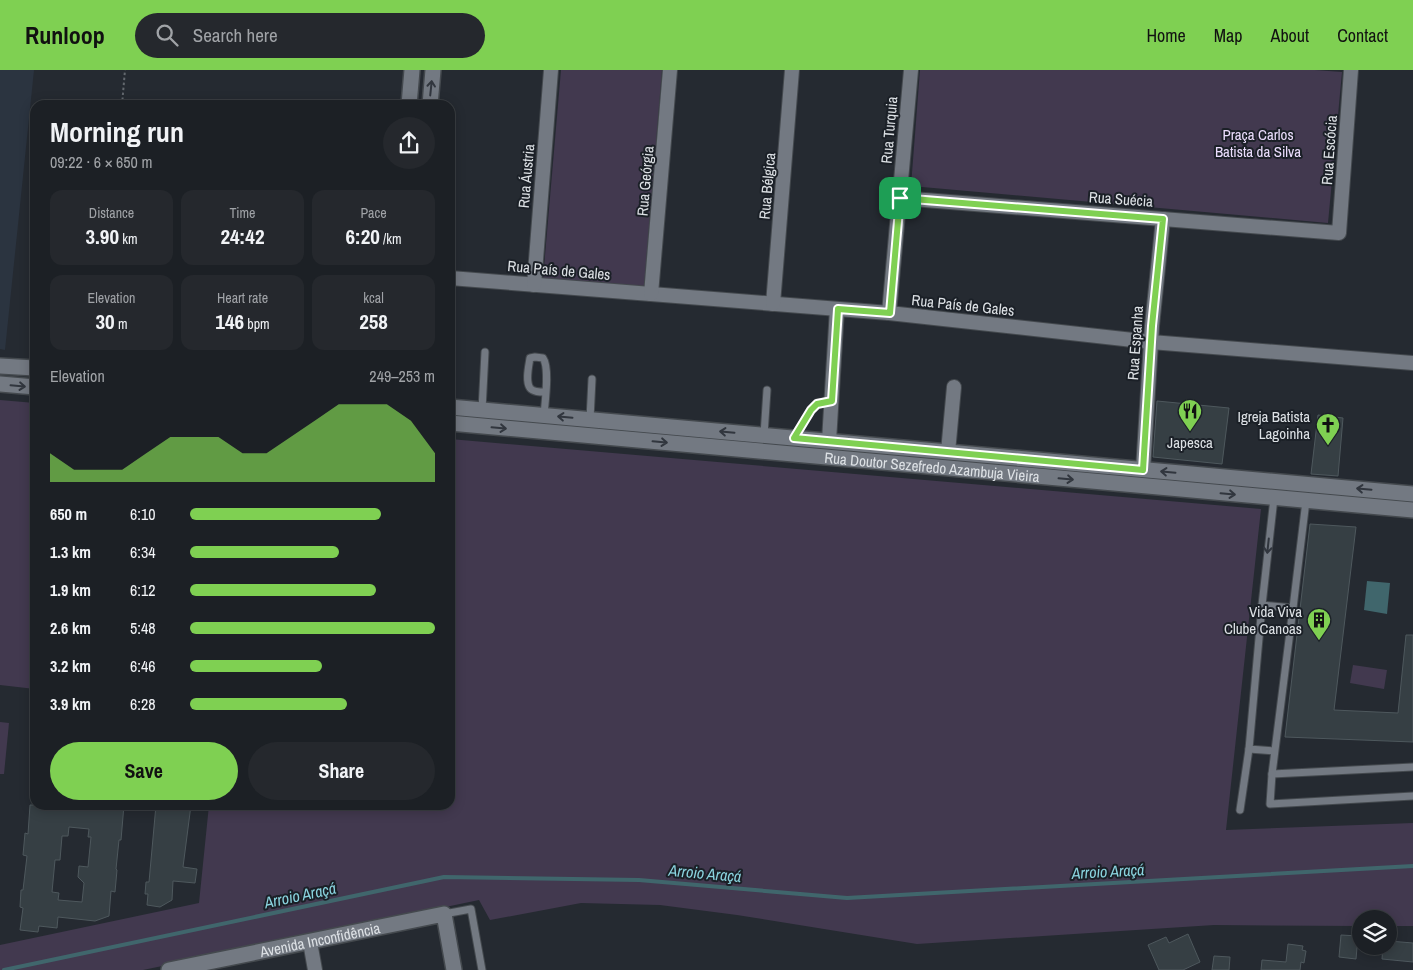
<!DOCTYPE html>
<html lang="en">
<head>
<meta charset="utf-8">
<style>
	:root { --surface:#1c2025; --page:#25282d; --text:#f1f3f6; --muted:#a0a3a7; --line:#3a3e42; --accent:#7fd052 }
	body { margin:0; font-family:"Archivo Narrow",sans-serif; background:var(--page); color:var(--text); height:100vh; display:flex; flex-direction:column; font-size:19px; white-space:nowrap }
	* { box-sizing:border-box; margin:0 }
	p { font-size:16px; color:var(--muted) }
	.icon { flex:none; width:28px; height:28px; fill:none; stroke:currentColor; stroke-width:2; stroke-linecap:round; stroke-linejoin:round }
	.map { position:relative; flex:1; overflow:hidden }
	.details { position:absolute; left:30px; top:30px; width:425px; height:710px; display:flex; flex-direction:column; background:var(--surface); border-radius:15px; box-shadow:0 2px 12px #0003,0 0 0 1px var(--line) }
	.details>* { flex:none }
	.buttons { position:absolute; left:1352px; top:840px; display:grid; gap:10px }
	.buttons a { display:grid; place-items:center; width:45px; height:45px; border-radius:50%; background:var(--surface); box-shadow:0 2px 12px #0003,0 0 0 1px var(--line); font-size:25px }
	.pin { position:absolute; display:grid; place-items:center; width:42px; height:42px; color:#fff; margin:-21px; border-radius:10px; box-shadow:0 2px 8px #0006 }
	.round { display:grid; place-items:center; flex:none; width:52px; height:52px; border-radius:26px; background:var(--page) }
	.headline { display:flex; align-items:center; justify-content:space-between; height:85px; padding:0 20px }
	h1 { font-size:28px; font-weight:800; line-height:38px }
	.figures { display:grid; grid-template-columns:repeat(3,1fr); gap:8px; height:85px; padding:5px 20px }
	.figures div { display:grid; align-content:center; border-radius:12px; background:var(--page); text-align:center }
	.figures b { font-size:21px; font-weight:800 }
	.figures small { font-size:14px; font-weight:400 }
	.figures p { font-size:14px }
	.chart { height:140px; padding:10px 20px }
	.chart p { display:flex; justify-content:space-between }
	.chart svg { width:100%; height:90px; margin-top:5px; fill:var(--accent); opacity:.7 }
	.cta { display:flex; gap:10px; margin-top:auto; padding:10px 20px }
	.cta a { flex:1; height:58px; border-radius:30px; background:var(--accent); color:#111; font-size:20px; font-weight:800; line-height:58px; text-align:center }
	.cta a+a { background:var(--page); color:var(--text) }
	ul { padding:0 20px; list-style:none; font-size:16px }
	li { display:grid; grid-template-columns:80px 60px 1fr; align-items:center; height:38px }
	li i { height:12px; border-radius:6px; background:var(--accent) }
	header { display:flex; align-items:center; gap:30px; box-sizing:border-box; height:70px; padding:0 25px; background:var(--accent); color:#111 }
	header strong { font-size:24px }
	nav { display:flex; gap:28px; margin-inline-start:auto; font-size:18px }
	.search { width:350px; height:45px; background:var(--page); display:flex; align-items:center; gap:12px; box-sizing:border-box; padding:0 18px; border-radius:28px; color:var(--muted); font-size:19px }
	.map>svg:first-child { display:block }
</style>
</head>
<body>
<header>
<strong>Runloop</strong>
<div class="search"><svg class="icon" aria-label="search" viewBox="0 0 24 24"><circle cx="10" cy="10" r="6"/><path d="M15 15l6 6"/></svg>Search here</div>
<nav><a>Home</a><a>Map</a><a>About</a><a>Contact</a></nav>
</header>
<div class="map">
<svg width="1413" height="900" viewBox="0 0 1413 900">
	<rect width="100%" height="100%" fill="#252a31"/>
	<!-- built -->
	<path fill="#2b3440" d="M0,0h34l-29,280 -5,-1z"/>
	<!-- green -->
	<g fill="#42394f">
		<path d="M561,0h101l-18,217 -101,-8z"/>
		<path d="M920,0h395l27,2 -14,151 -417,-37z"/>
		<path d="M0,330l35,3v286l-35,-4z"/>
		<path d="M450,369l811,70 -35,321 187,-7v103h-24v-7h-28v7l-147,-1 -297,19 -180,-29 -77,-10 -79,-2 -91,17 -11,-20 -336,70h-143v-25l199,-42 10,-98h241z"/>
		<path d="M1353,595l34,5 -3,19 -34,-6z"/>
		<path d="M0,652l9,1 -5,51h-4z"/>
	</g>
	<!-- water -->
	<path fill="#40666c" d="M1367,511l23,2 -3,31 -23,-4z"/>
	<g fill="none" stroke-linecap="round" stroke-linejoin="round">
		<!-- stream -->
		<path stroke="#40666c" stroke-width="4" d="M4,900l440,-93 195,3 208,18 566,-32"/>
	</g>
	<!-- building -->
	<g fill="#363f44" stroke="#4e585d" fill-rule="evenodd">
		<path d="M1157,331l72,7 -7,56 -69,-7z"/>
		<path d="M1318,345l25,3 -5,58 -27,-2z"/>
		<path d="M1310,454l46,3 -22,183 64,3 8,-78h7v107l-128,-5z"/>
		<path d="M30,735h94l-3,35h-2l-3,29 1,1 -2,22 -4,-1 -2,25 -14,5 -37,-4 -1,11 -18,-2 -1,6 -18,-2 3,-22 -3,-1 1,-17h2l4,-34 -4,-1 2,-22 3,1zM69,757l20,2 -1,8h3l-3,30 -9,-1 -1,11 6,6 -2,19 -24,-2 1,-7 -7,-1 3,-32h5l2,-24h6z"/>
		<path d="M156,735h35l-8,62 14,2 -2,14 -22,-2 -1,19 -12,7 -13,-2 1,-11h-3l1,-12h3z"/>
		<path d="M1188,864l12,28 -17,8h-24l-11,-25 18,-8 3,6z"/>
		<path d="M1341,865l17,1 -2,23 -17,-2z"/>
		<path d="M1389,871l24,2v19l-31,-3 1,-13h6z"/>
		<path d="M1288,874l15,2 -1,4 4,1 -2,12 -3,-1 -1,8h-39l1,-10 24,2z"/>
		<path d="M1214,886l16,1 -1,13h-17z"/>
	</g>
	<g fill="none" stroke-linecap="round" stroke-linejoin="round">
		<!-- lane casing -->
		<g stroke="#44494e" stroke-width="9">
			<g id="lane">
				<path d="M482,340l3,-58"/>
				<path d="M544,345c1,-13 6,-47 -1,-57l-8,-1 -5,1c-1,7 -5,23 0,30 3,4 10,4 15,4"/>
				<path d="M590,349l2,-40"/>
				<path d="M764,365l3,-45"/>
				<path d="M794,368l17,-28 6,-7 15,-2"/>
				<path d="M1274,428l-12,107 31,3 13,-107"/>
				<path d="M1262,535l-13,144 25,2"/>
				<path d="M1293,538l-21,166 141,-7"/>
				<path d="M1272,704l-2,30 143,-8"/>
				<path d="M1240,740l9,-61"/>
				<path d="M444,844l27,-5 11,61"/>
			</g>
		</g>
		<!-- street casing -->
		<g stroke="#44494e" stroke-width="16">
			<g id="street">
				<path d="M900,128l439,35 12,-163"/>
				<path d="M450,208l439,35 262,29 262,21"/>
				<path d="M534,215l17,-215"/>
				<path d="M651,224l19,-224"/>
				<path d="M773,234l19,-234"/>
				<path d="M889,243l22,-243"/>
				<path d="M829,371l8,-132"/>
				<path d="M948,382l6,-65"/>
				<path d="M1143,400l9,-144 11,-107"/>
				<path d="M310,872l5,28"/>
			</g>
		</g>
		<!-- secondary casing -->
		<g stroke="#44494e" stroke-width="18">
			<g id="secondary">
				<path d="M409,35l3,-35"/>
				<path d="M430,35l3,-35"/>
				<path d="M0,296l35,2"/>
				<path d="M0,314l35,3"/>
				<path d="M450,337l963,87"/>
				<path id="s1" d="M450,353l963,87"/>
				<path id="s2" d="M169,900l275,-56 10,56"/>
			</g>
		</g>
		<!-- path -->
		<path stroke="#63686e" stroke-width="2" stroke-dasharray="2.5 2.5" stroke-linecap="butt" d="M122,35l3,-35"/>
		<!-- lane -->
		<use href="#lane" stroke="#737982" stroke-width="7"/>
		<!-- street -->
		<use href="#street" stroke="#737982" stroke-width="14"/>
		<!-- secondary -->
		<use href="#secondary" stroke="#737982" stroke-width="15"/>
	</g>
	<!-- one-way arrows -->
	<defs><path id="oneway-shaft" d="M-6 0H5M1.5-3L5.5 0L1.5 3" fill="none" stroke-width="1.6" stroke-linecap="round" stroke-linejoin="round" transform="scale(1.25)"/></defs>
	<g stroke="#31363e">
		<use href="#oneway-shaft" transform="translate(431 18) rotate(-84)"/>
		<use href="#oneway-shaft" transform="translate(18 316) rotate(5)"/>
		<use href="#oneway-shaft" transform="translate(565 347) rotate(-175)"/>
		<use href="#oneway-shaft" transform="translate(499 358) rotate(5)"/>
		<use href="#oneway-shaft" transform="translate(727 362) rotate(-175)"/>
		<use href="#oneway-shaft" transform="translate(660 372) rotate(5)"/>
		<use href="#oneway-shaft" transform="translate(1168 402) rotate(-175)"/>
		<use href="#oneway-shaft" transform="translate(1066 409) rotate(5)"/>
		<use href="#oneway-shaft" transform="translate(1364 419) rotate(-175)"/>
		<use href="#oneway-shaft" transform="translate(1228 424) rotate(5)"/>
		<use href="#oneway-shaft" transform="translate(1268 476) rotate(96)"/>
	</g>
	<g fill="none" stroke-linecap="round" stroke-linejoin="round">
		<!-- route casing -->
		<g stroke="#fff" stroke-width="10">
			<path id="route" d="M900,128l263,21 -11,107 -9,144 -349,-32 17,-28 6,-6 15,-3 6,-92 52,4z"/>
		</g>
		<!-- route -->
		<use href="#route" stroke="#7fd052" stroke-width="6"/>
	</g>
	<!-- icons -->
	<defs>
		<g id="restaurant-pin" transform="scale(1.25)"><path d="M0 17L-7.5 6A9.5 9.5 0 1 1 7.5 6Z" fill="#7fd052" stroke="#1b2027"/><path d="M-5-6h1v4h1v-4h1v4h1v-4h1v5L-1.5 .5V6h-2V.5L-5-1ZM5-6V6H3V1.5H1.5Q1.5-4 5-6Z" fill="#111"/></g>
		<g id="church-pin" transform="scale(1.25)"><path d="M0 17L-7.5 6A9.5 9.5 0 1 1 7.5 6Z" fill="#7fd052" stroke="#1b2027"/><path d="M-1.2-6h2.4v3.5h3.3v2.4h-3.3V6h-2.4V-.1h-3.3v-2.4h3.3Z" fill="#111"/></g>
		<g id="building-pin" transform="scale(1.25)"><path d="M0 17L-7.5 6A9.5 9.5 0 1 1 7.5 6Z" fill="#7fd052" stroke="#1b2027"/><path d="M-4-6H4V6H1V3H-1V6H-4ZM-2.5-4.3h1.7v1.8h-1.7ZM.8-4.3h1.7v1.8H.8ZM-2.5-1h1.7V.8h-1.7ZM.8-1h1.7V.8H.8Z" fill="#111"/></g>
	</defs>
	<g fill-rule="evenodd">
		<use href="#restaurant-pin" x="1190" y="341"/>
		<use href="#church-pin" x="1328" y="355"/>
		<use href="#building-pin" x="1319" y="550"/>
	</g>
	<g text-anchor="middle" dominant-baseline="central" stroke-width="4" stroke-linejoin="round" paint-order="stroke">
		<!-- street labels -->
		<g font-size="15" fill="#dde1e5" stroke="#1b2027">
			<text transform="translate(889 60) rotate(-85)">Rua Turquia</text>
			<text transform="translate(1329 80) rotate(-86)">Rua Escócia</text>
			<text transform="translate(526 106) rotate(-85)">Rua Áustria</text>
			<text transform="translate(645 111) rotate(-85)">Rua Geórgia</text>
			<text transform="translate(767 116) rotate(-85)">Rua Bélgica</text>
			<text transform="translate(1121 129) rotate(4)">Rua Suécia</text>
			<text transform="translate(559 200) rotate(5)">Rua País de Gales</text>
			<text transform="translate(963 235) rotate(6)">Rua País de Gales</text>
			<text transform="translate(1135 273) rotate(-86)">Rua Espanha</text>
			<text stroke="none"><textPath href="#s1" startOffset="484">Rua Doutor Sezefredo Azambuja Vieira</textPath></text>
			<text stroke="none"><textPath href="#s2" startOffset="154">Avenida Inconfidência</textPath></text>
		</g>
		<!-- park labels -->
		<g font-size="15" fill="#ebddfd" stroke="#1b2027">
			<text x="1258" y="64">Praça Carlos<tspan x="1258" dy="17">Batista da Silva</tspan></text>
		</g>
		<!-- poi labels -->
		<g font-size="15" fill="#dde1e5" stroke="#1b2027" text-anchor="end">
			<text x="1310" y="346">Igreja Batista<tspan x="1310" dy="17">Lagoinha</tspan></text>
			<text x="1190" y="372" text-anchor="middle">Japesca</text>
			<text x="1302" y="541">Vida Viva<tspan x="1302" dy="17">Clube Canoas</tspan></text>
		</g>
		<!-- water labels -->
		<g font-size="16" font-style="italic" fill="#8ad4df" stroke="#1b2027">
			<text transform="translate(1108 801) rotate(-3)">Arroio Araçá</text>
			<text transform="translate(705 803) rotate(5)">Arroio Araçá</text>
			<text transform="translate(300 825) rotate(-12)">Arroio Araçá</text>
		</g>
	</g>
</svg>
<div class="buttons">
<a><svg class="icon" aria-label="layers" viewBox="0 0 24 24"><path d="M12 4l9 5-9 5-9-5zM3 14l9 5 9-5"/></svg></a>
</div>
<div class="pin" style="left:900px;top:128px;background:#1e9e55"><svg class="icon" aria-label="arrive" viewBox="0 0 24 24"><path d="M6 21V4h12l-3 4 3 4H6"/></svg></div>
<section class="details">
<div class="headline"><div><h1>Morning run</h1><p>09:22 · 6 × 650 m</p></div><a class="round"><svg class="icon" aria-label="share" viewBox="0 0 24 24"><path d="M12 15V3M7 8l5-5 5 5M5 13v7h14v-7"/></svg></a></div>
<div class="figures">
<div><p>Distance</p><b>3.90<small> km</small></b></div>
<div><p>Time</p><b>24:42</b></div>
<div><p>Pace</p><b>6:20<small> /km</small></b></div>
</div>
<div class="figures">
<div><p>Elevation</p><b>30<small> m</small></b></div>
<div><p>Heart rate</p><b>146<small> bpm</small></b></div>
<div><p>kcal</p><b>258</b></div>
</div>
<div class="chart"><p><span>Elevation</span>249–253 m</p>
<svg viewBox="0 0 160 44" preserveAspectRatio="none"><path d="M0 44V30L10 38L20 38L30 38L40 30L50 22L60 22L70 22L80 30L90 30L100 22L110 14L120 6L130 6L140 6L150 14L160 30V44z"/></svg>
</div>
<ul>
<li><b>650 m</b>6:10<i style="width:78%"></i></li>
<li><b>1.3 km</b>6:34<i style="width:61%"></i></li>
<li><b>1.9 km</b>6:12<i style="width:76%"></i></li>
<li><b>2.6 km</b>5:48<i style="width:100%"></i></li>
<li><b>3.2 km</b>6:46<i style="width:54%"></i></li>
<li><b>3.9 km</b>6:28<i style="width:64%"></i></li>
</ul>
<div class="cta"><a>Save</a><a>Share</a></div>
</section>
</div>
</body>
</html>
